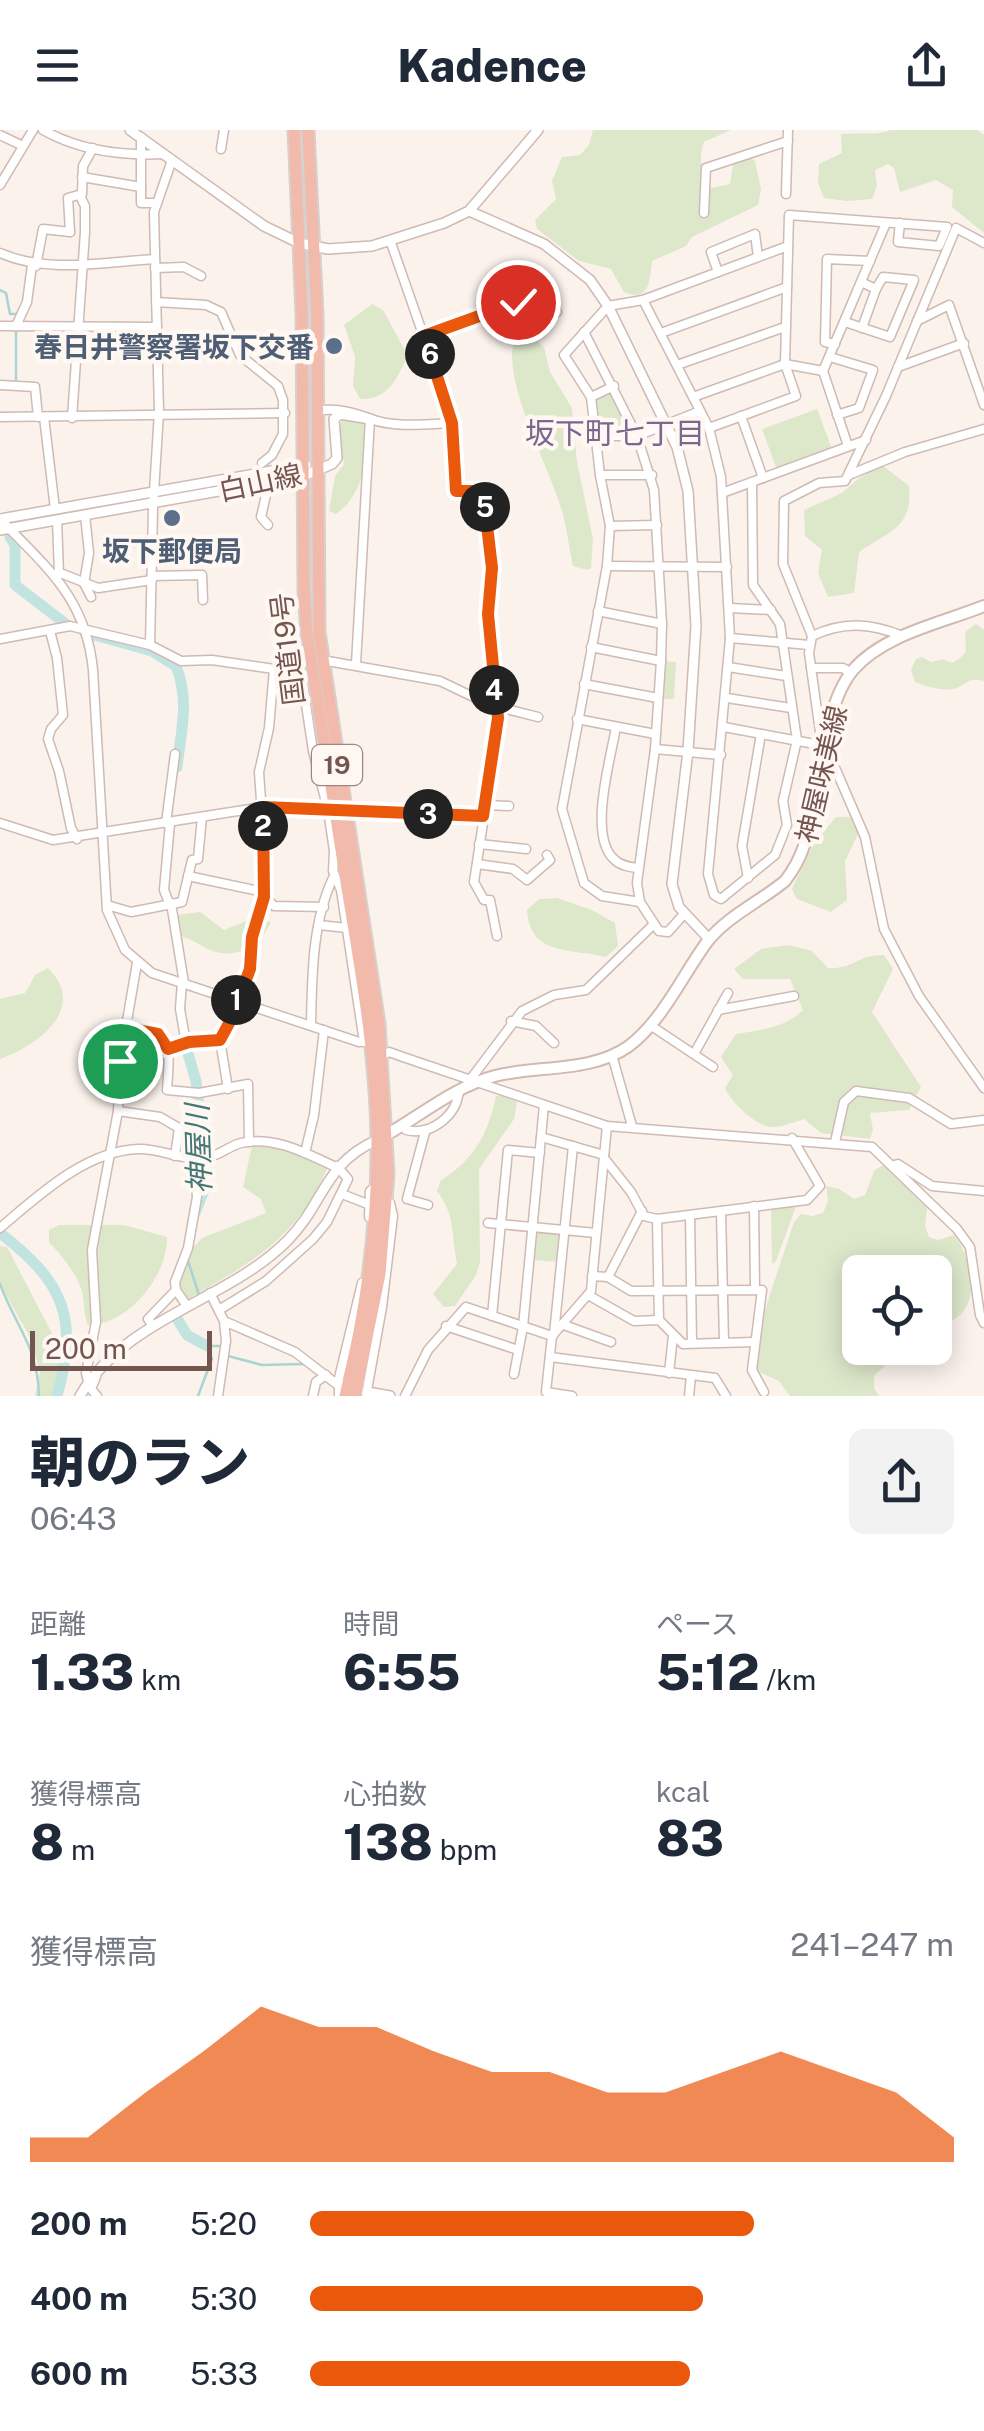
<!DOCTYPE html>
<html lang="ja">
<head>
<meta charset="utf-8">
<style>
	:root { --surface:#fff; --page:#f2f2f3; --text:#1f2937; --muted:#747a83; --accent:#ea580c }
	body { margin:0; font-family:"Public Sans","Noto Sans JP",sans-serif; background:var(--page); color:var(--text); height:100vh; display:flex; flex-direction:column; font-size:38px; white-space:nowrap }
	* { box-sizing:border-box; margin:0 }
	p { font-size:32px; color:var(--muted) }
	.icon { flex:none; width:55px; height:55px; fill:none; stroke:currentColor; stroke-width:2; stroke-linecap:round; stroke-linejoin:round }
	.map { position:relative; height:1266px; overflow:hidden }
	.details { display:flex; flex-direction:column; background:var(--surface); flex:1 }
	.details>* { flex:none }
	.fabs { position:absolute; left:842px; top:1125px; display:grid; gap:20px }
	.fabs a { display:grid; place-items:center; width:110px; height:110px; border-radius:15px; background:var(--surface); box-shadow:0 5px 25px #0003; font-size:50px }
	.scale { position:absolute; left:30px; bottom:25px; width:182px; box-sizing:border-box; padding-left:10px; border:5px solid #755550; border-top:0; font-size:28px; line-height:35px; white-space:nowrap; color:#755550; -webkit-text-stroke:8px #fef7f2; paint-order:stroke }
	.pin { position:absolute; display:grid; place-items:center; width:85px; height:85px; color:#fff; margin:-42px; border:5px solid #fff; border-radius:50%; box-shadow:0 2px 10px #0007 }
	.km { position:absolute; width:50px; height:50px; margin:-25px; border-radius:50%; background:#222; color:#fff; font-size:28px; line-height:50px; text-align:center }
	.round { display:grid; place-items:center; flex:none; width:105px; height:105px; border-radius:15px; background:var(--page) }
	.head { display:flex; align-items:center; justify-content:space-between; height:170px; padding:0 30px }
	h1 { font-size:55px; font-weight:800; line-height:75px }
	.metrics { display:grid; grid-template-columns:repeat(3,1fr); gap:15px; height:170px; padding:10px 30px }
	.metrics div { display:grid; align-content:center }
	.metrics b { font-size:50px; font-weight:800 }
	.metrics small { font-size:28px; font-weight:400 }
	.metrics p { font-size:28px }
	.chart { height:280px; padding:20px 30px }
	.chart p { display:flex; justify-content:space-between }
	.chart svg { width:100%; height:180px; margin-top:10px; fill:var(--accent); opacity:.7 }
	ul { padding:0 30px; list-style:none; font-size:32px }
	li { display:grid; grid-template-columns:160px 120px 1fr; align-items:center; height:75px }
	li i { height:25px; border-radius:12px; background:var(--accent) }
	header { display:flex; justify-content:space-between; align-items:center; height:130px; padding:0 30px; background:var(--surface); font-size:45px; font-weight:800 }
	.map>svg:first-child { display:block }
</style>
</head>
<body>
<header><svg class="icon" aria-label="menu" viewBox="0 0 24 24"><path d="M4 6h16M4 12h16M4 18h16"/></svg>Kadence<svg class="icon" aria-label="share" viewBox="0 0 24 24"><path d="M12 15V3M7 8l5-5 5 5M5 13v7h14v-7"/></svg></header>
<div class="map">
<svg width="984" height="1266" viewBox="0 0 984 1266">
	<rect width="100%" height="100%" fill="#fbf2ec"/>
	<!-- green -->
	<g fill="#dde8cb">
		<path d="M593,0h138l-27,12c-6,19 -3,29 7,46l19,-4 3,-20 15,-8 7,5 6,28 -3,16 -66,32 -6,9 -34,15c-2,20 -3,42 -28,31l-13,-23 -32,-8 -42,-32 -2,-9 21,-21 -4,-18 10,-24 18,-2 9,-10z"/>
		<path d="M891,0h86l7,5v98l-32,-26 1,-17 -17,-10 -36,12 -6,-24 -6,-4 -13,6 2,16 -5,13 -25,2 -23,-3 -6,-15 1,-19 23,-11 -1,-19c18,-2 33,2 50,-4z"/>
		<path d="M372,174l11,6 25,46c-12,23 -19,44 -48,43l-7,-13 2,-30 -11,-31z"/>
		<path d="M527,202l17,15 6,25 22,36 5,54 16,77 -2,29 -4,2 -14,-4c-4,-18 -6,-37 -11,-55 -10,-39 -70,-147 -43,-178z"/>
		<path d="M611,260l21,41 -1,2h-32l-4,-31z"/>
		<path d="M817,279l15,40 -55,21 -15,-41z"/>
		<path d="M344,288l19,3 4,6c-1,33 -2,66 -31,87l-7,-3 6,-35 9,-12c-2,-15 -10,-34 0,-46z"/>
		<path d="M882,335l27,21c4,41 -19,45 -50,66l-5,41 -26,4 -10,-24 4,-23 -17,-14 -1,-26 38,-17 17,-15z"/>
		<path d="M976,494l8,6v51c-13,-3 -14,0 -25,6 -13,6 -31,0 -44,-5l-4,-12 5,-11 6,-2 9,5 12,-3 9,4c21,-12 11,-13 14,-32z"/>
		<path d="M663,531l13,1 -2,37h-13z"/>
		<path d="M836,687h16l6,17 -13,27 2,39 -16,12 -34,-13 -5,-10 21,-44z"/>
		<path d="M557,768l35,12 23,13 3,23 -12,11c-35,-9 -76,0 -79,-47l12,-11z"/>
		<path d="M200,782l24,18 30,-12 17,4c-10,22 -30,36 -55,30 -12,-3 -24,-14 -39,-17v-20z"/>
		<path d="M789,815l23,6 16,17c28,1 27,-13 56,-13l9,14 -21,43 49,75 -12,23 -39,3 3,17 -3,9 -49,-6 -17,-14c-10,3 -23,9 -34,8 -16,-3 -39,-25 -45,-39l8,-13 -12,-18 15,-23c23,-4 50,-6 67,-24l-13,-31h-47l-9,-10 27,-20z"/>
		<path d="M48,838c41,40 -11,78 -48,91v-60l25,-6 10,-18z"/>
		<path d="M507,965l10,7 -3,17 -35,50 1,93 -4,13 -21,31 -11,1 -11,-13 24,-30c-6,-30 -1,-48 -20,-73l4,-11c33,-20 47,-46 55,-84z"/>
		<path d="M252,1016l39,3 37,18c-33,76 -81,97 -148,137l-5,-5 14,-47 13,-14 64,-25 -5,-14 -18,-12z"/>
		<path d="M883,1035l44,43 -2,18 4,11 9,3 16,-5c15,19 26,55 9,77 -7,8 -19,13 -28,17v-57h-75v76h43l-29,28v12l5,8h-89l-11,-15 -22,-10 6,-55 31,-94 7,-8 11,2 11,-3 5,-12 -2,-15 13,3 15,10 11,-4 9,-24z"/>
		<path d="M796,1076l-20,55 -4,3 -1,-56z"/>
		<path d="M59,1095h65l43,12c1,38 -38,88 -79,88 -5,-11 -3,-21 -6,-33 -5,-19 -20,-36 -33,-50v-12z"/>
		<path d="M537,1100l24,2 -2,30 -27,-2z"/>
		<path d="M0,1116l7,1 51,98 4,22 -7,29h-20l5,-24 -9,-33 -31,-55z"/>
	</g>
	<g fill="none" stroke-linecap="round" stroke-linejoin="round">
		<!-- stream -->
		<g stroke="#a8d5d2" stroke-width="2.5">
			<path d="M0,160l6,3 4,21h10"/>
			<path d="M16,201v52"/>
			<path d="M187,1128l12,37"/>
			<path d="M0,1154c16,43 38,63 39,112"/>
			<path d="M228,1226l34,9 42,-1"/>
			<path d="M319,1236l7,5"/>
			<path d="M198,1266l14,-37 -5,-13h15"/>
		</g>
		<!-- river -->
		<g stroke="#c1e4e1" stroke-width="11">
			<path d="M10,407l5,8v40l51,39"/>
			<path d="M84,502l68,19 24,15c14,35 5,65 1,101"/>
			<path d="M186,917l10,34 6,54 -3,26 5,29 -9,23"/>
			<path d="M0,1103c64,49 79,85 57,163"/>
			<path d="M176,1187l11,18 20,11"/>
		</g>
		<!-- minor casing -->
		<g stroke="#cfbab4" stroke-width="11">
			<g id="minor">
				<path d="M43,0c37,21 79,26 121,24"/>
				<path d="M0,5l23,11"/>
				<path d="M141,7v66h16"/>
				<path d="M221,19l3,-19"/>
				<path d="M82,47l59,10"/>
				<path d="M0,55l33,-55"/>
				<path d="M786,64l2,-64"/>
				<path d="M704,83l2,-45 82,-27"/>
				<path d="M70,102l-2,-34 14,-4 1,-28 10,-18"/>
				<path d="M390,110l58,166 6,33 2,52 27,1 9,76 -4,46 11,104 -25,164 10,18h6l7,36"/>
				<path d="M0,123c48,21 103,9 155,6"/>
				<path d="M36,136l7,-37 27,3"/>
				<path d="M155,138l29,-1 17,9"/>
				<path d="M718,142l-7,-20 44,-18 3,23"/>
				<path d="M643,170l66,128 12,49 9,161 -22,236 6,21 7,4 54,-44 12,-30 -4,-24 14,-61 -17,-116 -27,-39 -1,-103"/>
				<path d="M156,172l50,3 15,7 19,43 38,31 5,14v34l-11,21 -10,8"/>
				<path d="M917,191l32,-16 35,100"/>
				<path d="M845,192l45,15 24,-57 -31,-3 -7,12 -15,-7"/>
				<path d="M0,196l157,1"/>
				<path d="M16,196l11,-24 5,-37"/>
				<path d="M862,198l14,-39"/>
				<path d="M584,202l53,104 17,54 8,134 -1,37 -6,88 -18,134 3,19 19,29 9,1 16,-18"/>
				<path d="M661,203l126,-46"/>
				<path d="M423,206l95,-33 39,9"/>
				<path d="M835,214l-10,-2 2,-83 43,2"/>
				<path d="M830,227l43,13 -14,38 -22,7"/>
				<path d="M677,235l108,-38"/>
				<path d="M898,237l66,-24"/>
				<path d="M823,241l63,-148"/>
				<path d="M0,255l35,2 3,30"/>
				<path d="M591,267l23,-11"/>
				<path d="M693,267l92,-33 38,7 25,75"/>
				<path d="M324,280c18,-1 31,3 47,9 23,9 56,5 81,4"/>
				<path d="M741,286l22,62"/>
				<path d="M0,287l285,-4"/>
				<path d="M44,287l11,92"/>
				<path d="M72,288l13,-186v-26l-5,-10"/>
				<path d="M709,298l87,-32 -11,-32 4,-149 158,12 -8,19 -41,-4 2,-19"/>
				<path d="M595,306h42l63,-25"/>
				<path d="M600,345h52"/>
				<path d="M849,345l56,-23 79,-23"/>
				<path d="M722,363l144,-53"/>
				<path d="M85,385l4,38 -5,30 7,14"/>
				<path d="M0,389c47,49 86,79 93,151l14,240 18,40 27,23 207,69 11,-1"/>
				<path d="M57,390l2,54"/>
				<path d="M268,395l-7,-8 8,-35"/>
				<path d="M610,396l47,-1"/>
				<path d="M131,412l22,-1"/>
				<path d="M607,436l120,1"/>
				<path d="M55,444h8l35,14 54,-8"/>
				<path d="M152,446l50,-1 1,25"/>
				<path d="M730,478l41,2"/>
				<path d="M598,481l64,13"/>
				<path d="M50,501l7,27 6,57 -12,14 -3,10 11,32 12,57 6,11"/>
				<path d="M812,506c32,-15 58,-13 91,0"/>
				<path d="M730,508l79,7"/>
				<path d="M0,509l70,-13 80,19 31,16 31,-1 62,9 28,-5"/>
				<path d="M150,515l3,-137 6,-96 -5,-200 18,-52"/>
				<path d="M591,517l70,14"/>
				<path d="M322,530l118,21 50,24 48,12"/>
				<path d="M356,534l14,-245"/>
				<path d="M300,535l13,86 15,59 6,41 -1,20 8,19 23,152"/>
				<path d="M728,537l58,9"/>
				<path d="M811,538h32l8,5"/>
				<path d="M584,554l74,14"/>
				<path d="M727,568l64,10"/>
				<path d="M577,589l78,15"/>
				<path d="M616,597c-5,31 -29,110 -1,133 6,6 15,7 23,8"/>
				<path d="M724,597l101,19 -4,-7 -12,-86 3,-17 -29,-72 1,-63 35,-18 26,-2 41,-85 70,-168 28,15"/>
				<path d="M655,619l66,6"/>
				<path d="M823,630l10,3 32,74 19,92 35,67 65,92"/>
				<path d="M485,675l24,1"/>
				<path d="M0,693l53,17 210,-33 220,9"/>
				<path d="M166,693l9,-69"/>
				<path d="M479,714l47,5"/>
				<path d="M477,734l36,5 14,11 23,-20 -3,-5"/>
				<path d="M188,746l71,15 15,15 50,1"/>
				<path d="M748,748l-6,-32 19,-112"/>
				<path d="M261,763l5,-22 -7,-99 10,-44 5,-59"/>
				<path d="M640,772l-38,-6 -18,-13 -22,-74 45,-243 3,-40 -10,-51 -9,-78 -27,-42 44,-49 35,-6 145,-54"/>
				<path d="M169,773l-5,-13 6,-67"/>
				<path d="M171,773l13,80"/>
				<path d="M107,775l24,7 51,-10 10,-42 6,-1 4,-42"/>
				<path d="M319,795l28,3"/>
				<path d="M182,852l-2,27 6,34"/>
				<path d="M238,871l13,-32 1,-32 12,-40"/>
				<path d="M718,880l76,-14"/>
				<path d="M511,891l25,5 18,17"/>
				<path d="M311,895c1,-48 1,-103 22,-147"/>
				<path d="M650,895l63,42"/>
				<path d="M126,897c48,10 44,15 41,63l32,3 49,-9 1,58"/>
				<path d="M168,919l21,-7 31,-2"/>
				<path d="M694,924l34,-61"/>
				<path d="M612,925l20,71"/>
				<path d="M381,926l8,-4 14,5 204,69 265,21 85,82 13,18 10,68 4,8"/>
				<path d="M470,950l52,-69 32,-16 32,-5 67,-65"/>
				<path d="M228,959l-8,-49 14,-25 2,-15"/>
				<path d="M118,981l42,6 19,11 -4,28"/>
				<path d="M403,995l3,5c25,6 51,-14 53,-40"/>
				<path d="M425,1002l-18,67 21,6"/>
				<path d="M541,1007l63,18"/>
				<path d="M835,1012l9,-40 12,-11 53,7 42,26 33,-4"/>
				<path d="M305,1023l9,-38 10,-85"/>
				<path d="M604,1028l27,34 13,24 13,3 150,-19 13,-14 -28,-48"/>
				<path d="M892,1036l6,-2 34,22 52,5"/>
				<path d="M342,1064l28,11"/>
				<path d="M754,1076l1,83"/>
				<path d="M721,1081l3,131"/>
				<path d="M690,1086l2,127"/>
				<path d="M369,1087l1,-26 6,-5"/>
				<path d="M657,1089l2,101"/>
				<path d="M488,1093l108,10"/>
				<path d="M0,1098c38,-32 85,-77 138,-79 22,-1 44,12 68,9 13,-2 23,-12 35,-15 33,-8 66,11 95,24"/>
				<path d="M592,1146l16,1 23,14 131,-1 -10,80 12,22"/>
				<path d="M608,1147l34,-66"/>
				<path d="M210,1163l14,28 71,31 44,34"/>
				<path d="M588,1165l46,26 25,-1 24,24 72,-2"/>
				<path d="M187,1176l-11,-16 -1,-8 13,-34 9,-51 -3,-39"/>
				<path d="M219,1180l47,-29 47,-42 14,-17 21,-43 -11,-13"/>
				<path d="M492,1186l16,-166 32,3"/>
				<path d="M564,1195l47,17"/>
				<path d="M153,1196l-5,-7 28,-29"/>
				<path d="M446,1196l72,24"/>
				<path d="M554,1204l19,-188"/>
				<path d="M552,1206l-6,56 26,4"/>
				<path d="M550,1227l165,21 11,18"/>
				<path d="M669,1243l4,-37"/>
				<path d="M514,1244l9,-47 21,-222"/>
				<path d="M96,1247l-5,12 6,7"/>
				<path d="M88,1252l-2,-9 10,-51 -4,-72 26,-139 2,-50 17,-98"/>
				<path d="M218,1266l8,-55 -2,-20"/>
				<path d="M313,1266l3,-14 10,-7"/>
				<path d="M339,1266v-18l23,-95"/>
				<path d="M366,1266l16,-89 11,-91 -3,-13"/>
				<path d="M405,1266l23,-46 38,-43 86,29 39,-45 16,-165"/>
				<path d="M689,1266l2,-20"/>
			</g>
		</g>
		<!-- tertiary casing -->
		<g stroke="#cfbab4" stroke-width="12">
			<g id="tertiary">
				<path d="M130,0l134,96 35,17 29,6 44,-3 72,-23 25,-12 69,-81"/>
				<path d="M469,81l75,33 46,36 18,26 69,141 11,44 8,135 -8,125 -16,133 7,23 30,32"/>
				<path d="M0,389l306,-54"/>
				<path d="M0,400l303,-54 29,-12 5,-6 -3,-39 6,-5 30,5"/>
				<path d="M367,1262l23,4"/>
				<path d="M80,1266c46,-79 146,-94 207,-155 38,-38 36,-77 90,-101"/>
			</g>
		</g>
		<!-- secondary casing -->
		<g stroke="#d2b9b2" stroke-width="14">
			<path id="secondary" d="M381,1008c38,-21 72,-51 114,-62 43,-11 96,-3 134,-30 34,-26 53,-70 78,-104 19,-25 54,-41 78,-61 19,-24 24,-49 29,-79 8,-39 13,-101 39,-132 31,-36 89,-47 131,-64"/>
		</g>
		<!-- trunk casing -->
		<g stroke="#d8cfce" stroke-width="15">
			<g id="trunk">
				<path d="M294,0l8,184 2,277 3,42c13,83 26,166 39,249 14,85 30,171 31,257 1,88 -11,172 -32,257"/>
				<path d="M308,0l9,184 2,318 60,392 9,150 -8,100 -25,122"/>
			</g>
		</g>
		<!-- minor -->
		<use href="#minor" stroke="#fff" stroke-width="8"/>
		<!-- tertiary -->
		<use href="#tertiary" stroke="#fff" stroke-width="9"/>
		<!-- secondary -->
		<use href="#secondary" stroke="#fff" stroke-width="10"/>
		<!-- trunk -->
		<use href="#trunk" stroke="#f1baaa" stroke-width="11"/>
	</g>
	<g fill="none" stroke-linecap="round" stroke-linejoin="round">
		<!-- route casing -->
		<g stroke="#fff" stroke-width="20">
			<path id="route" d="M120,931l6,-33 32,6 10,15 21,-7 31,-2 14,-26 2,-14 2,1 12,-32 2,-32 12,-40 -1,-90 220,9 15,-98 -10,-104 4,-46 -9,-77h-27l-4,-68 -28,-87 94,-34"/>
		</g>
		<!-- route -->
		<use href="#route" stroke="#ea580c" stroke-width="12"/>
	</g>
	<!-- markers -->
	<g fill="#5c6f8a" stroke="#fef7f2" stroke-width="4">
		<circle cx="334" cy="216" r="10"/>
		<circle cx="172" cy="388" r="10"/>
	</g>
	<g text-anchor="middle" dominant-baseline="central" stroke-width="9" stroke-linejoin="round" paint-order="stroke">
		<!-- shield labels -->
		<rect fill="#fef7f2" stroke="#9e8681" stroke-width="2.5" x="312" y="615" width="50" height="40" rx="8"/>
		<g font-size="25" font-weight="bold" fill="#755550">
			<text x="337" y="635">19</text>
		</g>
		<!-- service labels -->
		<g font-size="28" font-weight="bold" fill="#4e5e75" stroke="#fef7f2" text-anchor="end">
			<text x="314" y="216">春日井警察署坂下交番</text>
			<text x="172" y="420" text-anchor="middle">坂下郵便局</text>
		</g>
		<!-- street labels -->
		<g font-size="28" fill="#755550" stroke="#fef7f2">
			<text transform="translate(260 352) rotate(-12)">白山線</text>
			<text transform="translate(287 519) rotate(-97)">国道19号</text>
			<text transform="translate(821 644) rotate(-77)">神屋味美線</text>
		</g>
		<!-- neighbourhood labels -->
		<g font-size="30" fill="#7a6890" stroke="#fef7f2">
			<text x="615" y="303">坂下町七丁目</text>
		</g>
		<!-- water labels -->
		<g font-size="30" font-style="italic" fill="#457875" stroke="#fef7f2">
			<text transform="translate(198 1019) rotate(-92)">神屋川</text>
		</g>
	</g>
</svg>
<div class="fabs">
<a><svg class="icon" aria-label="locate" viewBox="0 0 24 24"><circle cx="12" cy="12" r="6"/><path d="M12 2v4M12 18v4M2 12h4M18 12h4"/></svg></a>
</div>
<div class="scale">200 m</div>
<div class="pin" style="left:120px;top:931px;background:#1e9e55"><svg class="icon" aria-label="arrive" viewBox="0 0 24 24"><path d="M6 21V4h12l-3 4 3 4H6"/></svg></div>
<div class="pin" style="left:518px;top:172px;background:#d93025"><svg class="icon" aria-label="check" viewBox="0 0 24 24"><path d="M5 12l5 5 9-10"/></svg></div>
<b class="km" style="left:236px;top:870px">1</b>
<b class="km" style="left:263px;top:696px">2</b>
<b class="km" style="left:428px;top:684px">3</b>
<b class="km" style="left:494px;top:560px">4</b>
<b class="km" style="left:485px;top:377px">5</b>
<b class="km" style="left:430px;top:224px">6</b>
</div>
<section class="details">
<div class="head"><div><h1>朝のラン</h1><p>06:43</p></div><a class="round"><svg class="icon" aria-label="share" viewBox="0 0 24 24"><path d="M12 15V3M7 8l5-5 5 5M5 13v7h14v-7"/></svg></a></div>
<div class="metrics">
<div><p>距離</p><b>1.33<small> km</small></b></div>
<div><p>時間</p><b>6:55</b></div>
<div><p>ペース</p><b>5:12<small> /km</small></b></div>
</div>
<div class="metrics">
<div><p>獲得標高</p><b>8<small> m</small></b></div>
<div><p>心拍数</p><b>138<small> bpm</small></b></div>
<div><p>kcal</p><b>83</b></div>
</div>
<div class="chart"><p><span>獲得標高</span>241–247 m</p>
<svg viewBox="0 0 160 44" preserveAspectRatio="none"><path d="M0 44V38L10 38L20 27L30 17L40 6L50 11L60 11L70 17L80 22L90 22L100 27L110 27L120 22L130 17L140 22L150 27L160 38V44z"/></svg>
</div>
<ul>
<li><b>200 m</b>5:20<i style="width:69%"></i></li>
<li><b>400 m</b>5:30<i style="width:61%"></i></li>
<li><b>600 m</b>5:33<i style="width:59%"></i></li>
</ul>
</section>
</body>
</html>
